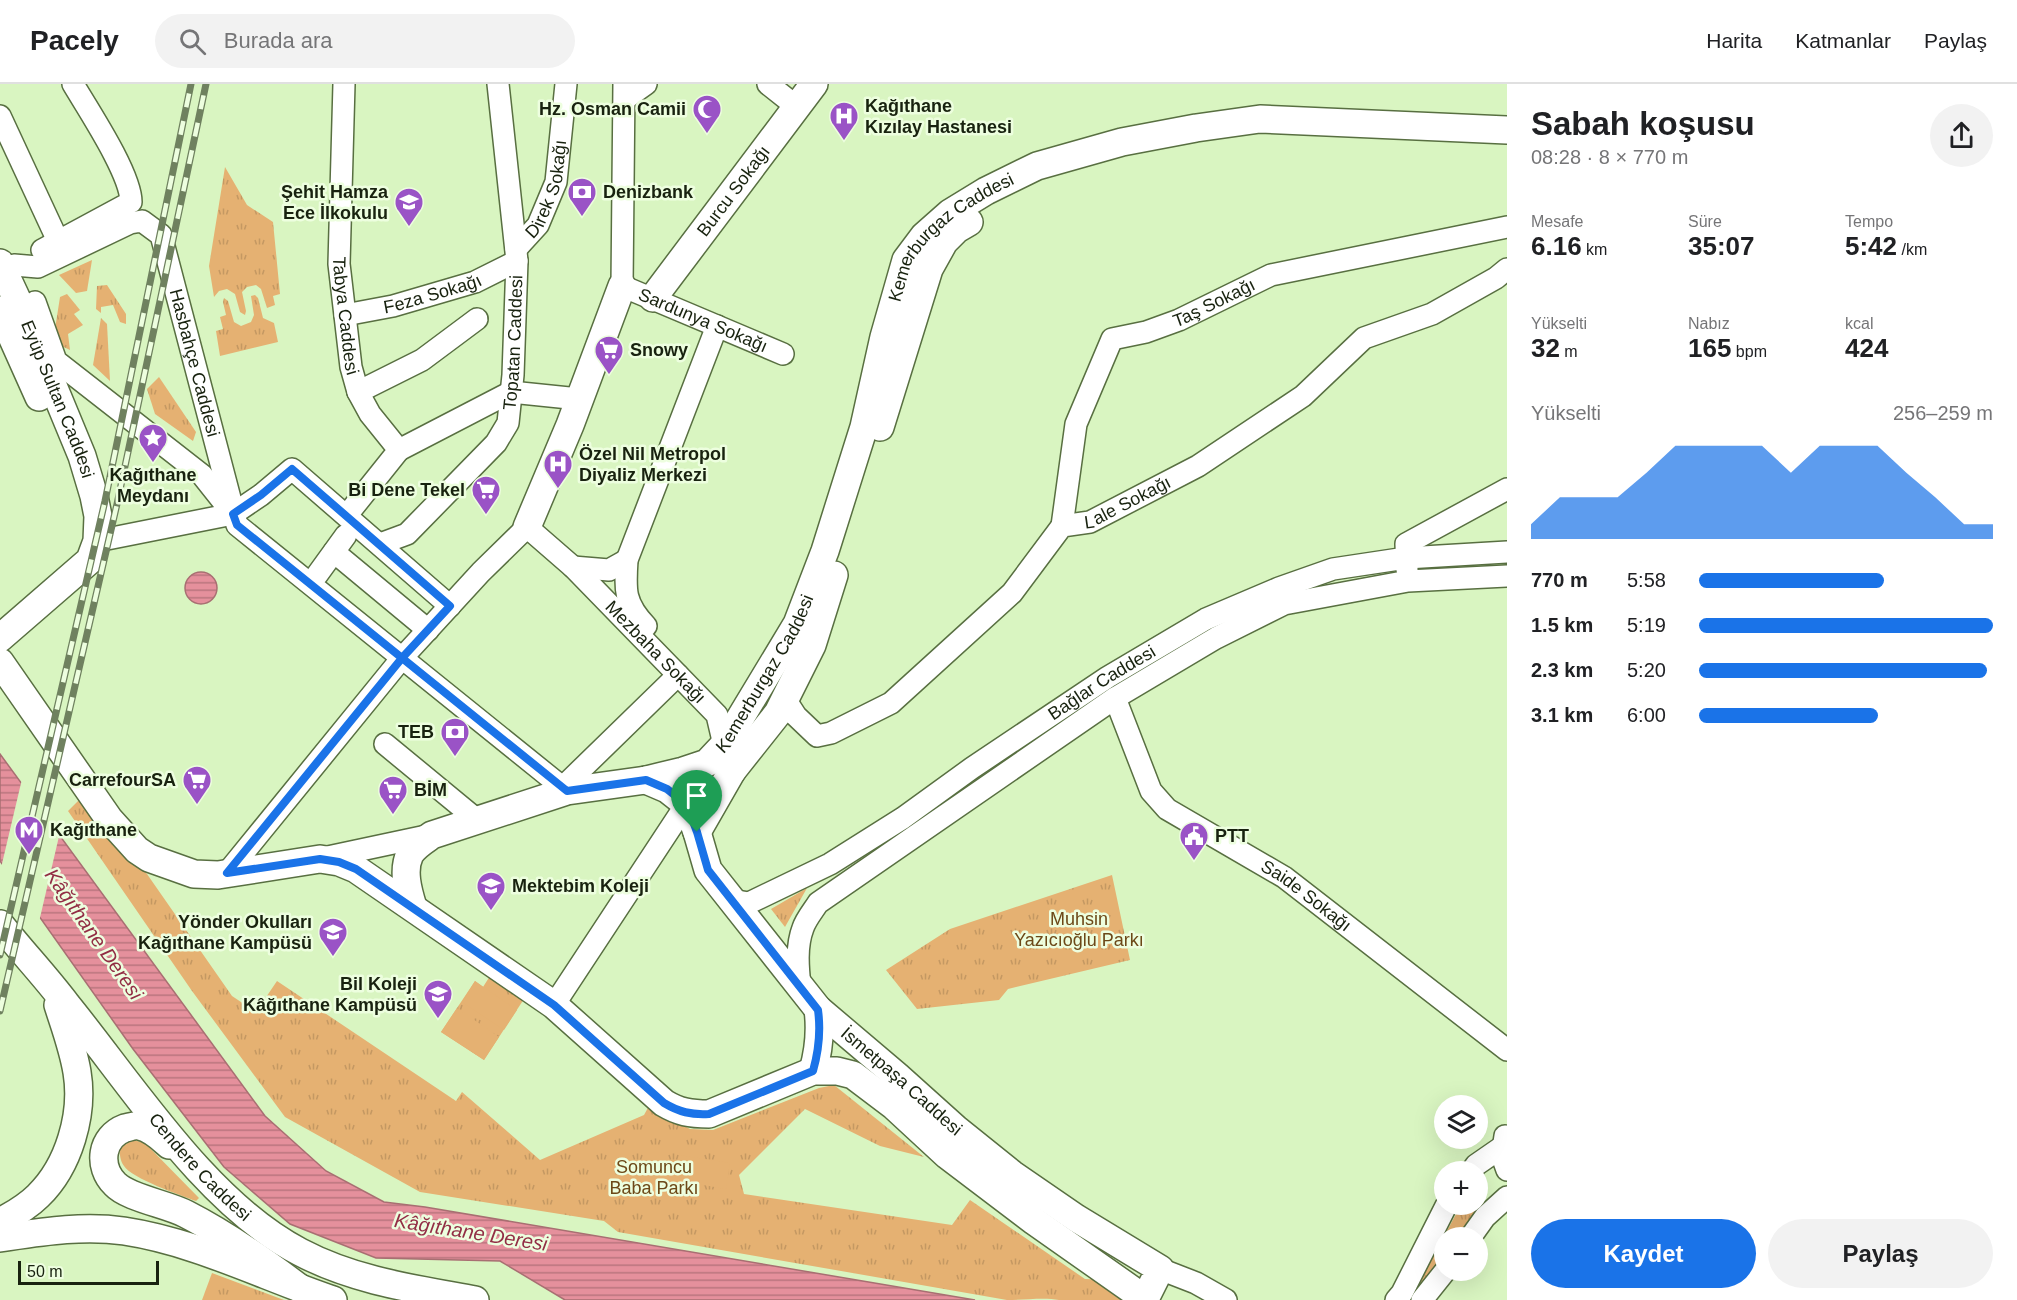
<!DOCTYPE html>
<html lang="tr">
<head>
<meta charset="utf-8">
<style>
	:root { --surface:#fff; --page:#f2f2f2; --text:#202124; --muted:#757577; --line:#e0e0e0; --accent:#1a73e8 }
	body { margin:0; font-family:Helvetica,sans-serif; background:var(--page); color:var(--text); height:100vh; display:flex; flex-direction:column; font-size:22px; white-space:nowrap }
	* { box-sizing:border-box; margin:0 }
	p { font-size:20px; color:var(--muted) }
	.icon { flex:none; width:33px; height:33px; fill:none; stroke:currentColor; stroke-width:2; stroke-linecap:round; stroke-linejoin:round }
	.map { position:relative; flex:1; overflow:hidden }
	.side { display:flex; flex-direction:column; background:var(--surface); width:510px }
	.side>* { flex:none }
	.tools { position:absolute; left:1434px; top:1011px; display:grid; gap:12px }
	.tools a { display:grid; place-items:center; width:54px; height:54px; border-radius:50%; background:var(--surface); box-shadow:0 6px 24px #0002; font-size:30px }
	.scale { position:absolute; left:18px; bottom:15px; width:141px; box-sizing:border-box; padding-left:6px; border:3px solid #18220f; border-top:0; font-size:16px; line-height:21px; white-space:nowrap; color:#18220f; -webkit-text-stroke:4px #edfedf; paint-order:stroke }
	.pin { position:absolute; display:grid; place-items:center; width:51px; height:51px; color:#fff; margin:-62px -26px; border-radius:50% 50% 50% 0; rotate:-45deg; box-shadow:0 0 6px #0007 }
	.pin .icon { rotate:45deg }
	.round { display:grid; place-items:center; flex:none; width:63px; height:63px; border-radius:32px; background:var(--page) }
	.overview { display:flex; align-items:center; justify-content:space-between; height:102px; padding:0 24px }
	h1 { font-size:33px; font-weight:600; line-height:45px }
	.figures { display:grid; grid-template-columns:repeat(3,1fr); gap:9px; height:102px; padding:6px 24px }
	.figures div { display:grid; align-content:center }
	.figures b { font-size:26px; font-weight:600 }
	.figures small { font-size:16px; font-weight:400 }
	.figures p { font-size:16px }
	.chart { height:168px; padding:12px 24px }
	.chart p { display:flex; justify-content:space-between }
	.chart svg { width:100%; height:108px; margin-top:6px; fill:var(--accent); opacity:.7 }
	.cta { display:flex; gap:12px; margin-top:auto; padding:12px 24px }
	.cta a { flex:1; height:69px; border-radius:36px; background:var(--accent); color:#fff; font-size:24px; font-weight:600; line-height:69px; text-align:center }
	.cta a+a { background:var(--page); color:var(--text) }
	ul { padding:0 24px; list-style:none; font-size:20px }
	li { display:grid; grid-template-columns:96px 72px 1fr; align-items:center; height:45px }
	li i { height:15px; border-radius:8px; background:var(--accent) }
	header { display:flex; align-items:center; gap:36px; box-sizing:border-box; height:84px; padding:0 30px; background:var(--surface); border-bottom:2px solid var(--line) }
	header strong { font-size:28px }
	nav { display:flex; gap:33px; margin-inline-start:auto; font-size:21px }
	.search { width:420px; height:54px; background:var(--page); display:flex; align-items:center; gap:15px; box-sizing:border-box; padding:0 21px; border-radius:33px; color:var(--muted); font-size:22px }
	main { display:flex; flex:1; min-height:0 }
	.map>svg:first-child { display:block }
</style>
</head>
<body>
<header>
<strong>Pacely</strong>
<div class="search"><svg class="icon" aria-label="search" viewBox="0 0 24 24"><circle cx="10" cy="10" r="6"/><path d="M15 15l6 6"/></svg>Burada ara</div>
<nav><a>Harita</a><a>Katmanlar</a><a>Paylaş</a></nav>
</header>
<main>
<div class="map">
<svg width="1507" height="1216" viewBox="0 0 1507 1216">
	<defs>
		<pattern id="grass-tufts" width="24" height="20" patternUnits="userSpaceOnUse" patternTransform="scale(1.5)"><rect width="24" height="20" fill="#e5b172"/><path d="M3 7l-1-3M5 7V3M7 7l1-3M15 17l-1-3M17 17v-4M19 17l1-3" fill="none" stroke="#c49862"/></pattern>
		<pattern id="water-rules" width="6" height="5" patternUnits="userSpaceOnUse" patternTransform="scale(1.5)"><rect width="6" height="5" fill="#e5909c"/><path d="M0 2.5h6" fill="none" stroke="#b9757e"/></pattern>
	</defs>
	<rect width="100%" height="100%" fill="#d9f5c1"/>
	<!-- grass -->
	<g fill="url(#grass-tufts)">
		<path d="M225,83l22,38 26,17 7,72 -7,2 2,9 -8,3 -6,-19 -5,-4 -9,2 -5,5 4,19 -1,4 -5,-3 -5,-18 -8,-5 -8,2 -5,6 -5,-31z"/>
		<path d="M92,176l-5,31 -11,2 -17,-18z"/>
		<path d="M107,201l19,29v10l-6,-2 -7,-17 -12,2v6l-5,-4 1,-23z"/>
		<path d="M67,210l13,16 -6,4 9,11 -15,9 2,16 -17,-8 7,-45z"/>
		<path d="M255,211l3,3 5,20 11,5 4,19 -58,14 -4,-25 7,-2 -3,-12 6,-2 -3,-13 1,-4 4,3 6,21 7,4 10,-4 3,-7 -3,-19z"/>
		<path d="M101,234l6,6 3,57 -17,-16z"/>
		<path d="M159,293l37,55 -3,9 -38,-27 -8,-25z"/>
		<path d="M81,714l66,76 85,122 24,16 21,-31 179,120 6,-9 78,68 104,-45 6,-11 8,8 32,17 23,1 106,-42 15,-3 90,72 -44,-11 -75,-37 -66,66 5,19 208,31 18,-25 115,79 23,1 15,20h-64c-14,-3 -36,0 -52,0l-389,-68 -14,-11 -184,-29 -135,-75 -93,-126 -124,-180z"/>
		<path d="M1112,791l18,85 -122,29 -9,11 -82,9 -31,-39 64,-41z"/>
		<path d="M807,804l-22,39 -14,-18z"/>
		<path d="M490,892l34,23 -40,61 -43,-28 34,-51 8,6z"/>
		<path d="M133,1056l12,3 54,55 -3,3c-14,-5 -65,-23 -72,-35 -4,-5 -4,-12 -5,-18z"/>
		<path d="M1478,1109l6,10 -26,34 -14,1v16l-33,43 50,-92 17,-1z"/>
		<path d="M212,1189l72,27h-82z"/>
	</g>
	<!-- garden -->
	<g fill="#e5b172">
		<path d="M475,897l42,29 -13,20 -42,-28z"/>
		<path d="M457,924l42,29 -15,23 -43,-28z"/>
		<path d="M679,1071l51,8 -4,26 -51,-9z"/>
	</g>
	<!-- water -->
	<g fill="url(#water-rules)" stroke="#a86f72" stroke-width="1.5">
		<circle cx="201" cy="504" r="16"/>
		<path d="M0,670l265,362 61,55 58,31 41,5 550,93h-410l-65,-39 -124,-3 -86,-34 -66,-57 -91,-118 -133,-188z"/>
	</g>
	<!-- pier -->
	<path fill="#d9f5c1" d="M22,695l38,53 -21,90 -38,-54z"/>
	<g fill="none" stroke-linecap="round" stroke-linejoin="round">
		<!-- minor casing -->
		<g stroke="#586f41" stroke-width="24">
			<g id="minor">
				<path id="s1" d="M344,0l-5,180 12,103 7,25 12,22 29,36 -52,65"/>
				<path id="s2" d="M624,0l-2,202 161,68"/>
				<path d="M768,0l29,23"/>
				<path d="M625,15l21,-15"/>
				<path d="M0,32l58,125"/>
				<path id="s3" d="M516,165l22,-24 18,-43 10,-98"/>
				<path d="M42,166l89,-48c0,-28 -42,-91 -58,-118"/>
				<path id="s4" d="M14,181l24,2 92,-44 12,-2 19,14 76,290 330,266"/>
				<path d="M35,218l21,59 146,114 27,34"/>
				<path id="s5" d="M345,231l48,-9 82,-24 42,-21"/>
				<path d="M358,308l64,-32 55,-41"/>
				<path d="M399,366l112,-58 68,7"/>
				<path id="s6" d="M1062,442l14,-102 36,-85 34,-7 33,-12 92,-45 236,-48"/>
				<path d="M102,456l131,-26 28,-19 31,-26 158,137"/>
				<path id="s7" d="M380,460l27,-10 89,-91 12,-20 5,-48 4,-114 -19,-177"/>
				<path d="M334,468l94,78"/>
				<path d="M573,483l36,3 18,-10"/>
				<path d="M1407,486l-1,-26 101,-55"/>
				<path d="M317,491l29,-40"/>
				<path d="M646,542c-22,-23 -21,-36 -19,-66l90,-234"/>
				<path id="s8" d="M1115,614l36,93 16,18 117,68 223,173"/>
				<path id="s9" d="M785,615l11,17 21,20 14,-3 60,-30 121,-110 50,-67 28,-4 108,-56 105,-70 61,-58 68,-24 64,-36 11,-9"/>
				<path d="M385,660l91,75"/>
				<path d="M563,703l115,-112"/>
				<path d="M323,774l108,-23"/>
				<path id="s10" d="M227,789l175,-215 79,-86 46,-45 46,40 144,148 7,30"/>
				<path id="s11" d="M731,816l18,3 81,-39 73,-46 69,-50 136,-91 98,-58 73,-31 54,-19 73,-11 101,-6"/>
				<path d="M800,902c-2,-18 -4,-40 3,-58 3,-9 10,-17 15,-25l297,-205 101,-60 68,-34 124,-23 99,-5"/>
				<path d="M554,921l131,-199"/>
				<path d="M1505,1052l-3,20 5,14"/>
				<path d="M1471,1088l5,-7 26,-18"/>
				<path d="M1470,1154l15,-21 22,-20"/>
				<path d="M1160,1185l36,14 30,17"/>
				<path d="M1396,1216l6,-7 45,-89"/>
				<path d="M1422,1216l24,-30"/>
			</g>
		</g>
		<!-- major casing -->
		<g stroke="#586f41" stroke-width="30">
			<g id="major">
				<path id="s12" d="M0,179l20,43 62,150 12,40 4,20 -1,25 -7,19 -90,78"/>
				<path id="s13" d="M653,214l161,-214"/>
				<path d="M0,226l39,87"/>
				<path d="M880,343l49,-158 15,-27 13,-13 12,-7"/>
				<path d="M527,443l43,-102 52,-139"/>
				<path d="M0,578l109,157 28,31 12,8 45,16 24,1 102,-16 19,3 17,7 198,136 110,98c15,9 26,11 45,11l104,-43h24l16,4 41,31 53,49 87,66 111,78"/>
				<path d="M732,687l46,-58 34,-68 22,-70"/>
				<path id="s14" d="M646,696l21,9 14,11 9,13 7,19 11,38 110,139 79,67 59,53 56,45 64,44 84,51 -15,30"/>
				<path d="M697,748l35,-61 1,-18"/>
				<path id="s15" d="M413,823c-5,-16 -11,-37 -3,-53 5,-8 15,-14 22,-19l135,-44 79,-11 37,-9 24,-8 17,-18 73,-121 28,-73 39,-124 20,-90 22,-77 18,-24 26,-23 36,-22 51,-25 85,-24 74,-14 64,-9 247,11"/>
				<path id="s16" d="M0,840c22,28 46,53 67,81 65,80 140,199 233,247 55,29 115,37 175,48"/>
				<path d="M813,987c6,-21 8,-39 5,-62"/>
				<path d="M169,1061c-9,-8 -18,-17 -30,-19 -4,-1 -9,1 -14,2 -24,9 -28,38 -10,56 13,14 52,20 71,30 41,21 78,47 115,75"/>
				<path d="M0,1138c13,-7 27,-15 38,-26 31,-30 46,-82 39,-124 -4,-24 -12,-45 -19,-67"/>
				<path d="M0,1154c41,-6 82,-13 124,-7 73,11 140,46 209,69"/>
			</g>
		</g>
		<!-- minor -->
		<use href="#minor" stroke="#fff" stroke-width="21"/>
		<!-- major -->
		<use href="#major" stroke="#fff" stroke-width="27"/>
		<!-- rail casing -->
		<g stroke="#6f815f" stroke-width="7">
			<g id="rail">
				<path d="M0,871l105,-454 86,-417"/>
				<path d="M0,927l117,-507 89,-420"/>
			</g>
		</g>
		<!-- rail -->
		<use href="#rail" stroke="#edfedf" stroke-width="4.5" stroke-dasharray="14" stroke-linecap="butt"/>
	</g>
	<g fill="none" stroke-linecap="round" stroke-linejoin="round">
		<!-- route casing -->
		<g stroke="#fff" stroke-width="12">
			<path id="route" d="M697,748l-7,-19 -9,-13 -14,-11 -21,-9 -79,11 -330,-266 -4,-11 28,-19 31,-26 158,137 -48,52 -175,215 93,-14 19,3 17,7 198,136 110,98c15,9 27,12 45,11l104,-43c6,-21 8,-39 5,-61l-110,-140 -11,-38"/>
		</g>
		<!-- route -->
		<use href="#route" stroke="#1a73e8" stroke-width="8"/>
	</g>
	<!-- icons -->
	<defs>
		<g id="mosque-pin" transform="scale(1.5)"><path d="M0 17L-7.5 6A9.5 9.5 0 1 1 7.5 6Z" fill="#9a53c6" stroke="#edfedf"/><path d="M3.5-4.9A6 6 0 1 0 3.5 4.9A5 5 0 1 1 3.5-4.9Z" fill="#fff"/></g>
		<g id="hospital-pin" transform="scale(1.5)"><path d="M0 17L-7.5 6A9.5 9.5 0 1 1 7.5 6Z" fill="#9a53c6" stroke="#edfedf"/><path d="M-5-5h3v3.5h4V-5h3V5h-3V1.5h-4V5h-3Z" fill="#fff"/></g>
		<g id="bank-pin" transform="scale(1.5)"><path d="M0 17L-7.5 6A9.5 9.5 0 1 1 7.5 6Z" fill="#9a53c6" stroke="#edfedf"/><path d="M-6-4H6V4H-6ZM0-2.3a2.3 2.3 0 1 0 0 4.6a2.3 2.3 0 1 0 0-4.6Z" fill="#fff"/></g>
		<g id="school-pin" transform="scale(1.5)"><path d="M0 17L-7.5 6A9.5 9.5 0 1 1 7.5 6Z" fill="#9a53c6" stroke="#edfedf"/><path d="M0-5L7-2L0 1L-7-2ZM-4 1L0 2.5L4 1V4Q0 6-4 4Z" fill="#fff"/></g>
		<g id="supermarket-pin" transform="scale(1.5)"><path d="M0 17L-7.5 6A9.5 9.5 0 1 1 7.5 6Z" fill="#9a53c6" stroke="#edfedf"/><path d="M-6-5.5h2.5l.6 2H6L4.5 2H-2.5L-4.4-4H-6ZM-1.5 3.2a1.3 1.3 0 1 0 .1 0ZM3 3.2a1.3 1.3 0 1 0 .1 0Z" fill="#fff"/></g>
		<g id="sight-pin" transform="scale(1.5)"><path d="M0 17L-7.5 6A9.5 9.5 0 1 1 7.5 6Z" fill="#9a53c6" stroke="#edfedf"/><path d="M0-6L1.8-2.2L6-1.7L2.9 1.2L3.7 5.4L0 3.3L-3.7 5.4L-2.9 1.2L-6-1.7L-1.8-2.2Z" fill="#fff"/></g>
		<g id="metro-pin" transform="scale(1.5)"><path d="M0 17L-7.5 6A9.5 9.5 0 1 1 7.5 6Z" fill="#9a53c6" stroke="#edfedf"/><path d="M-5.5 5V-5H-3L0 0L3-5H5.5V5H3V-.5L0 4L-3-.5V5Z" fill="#fff"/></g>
		<g id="civic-pin" transform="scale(1.5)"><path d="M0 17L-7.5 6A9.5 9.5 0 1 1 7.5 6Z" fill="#9a53c6" stroke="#edfedf"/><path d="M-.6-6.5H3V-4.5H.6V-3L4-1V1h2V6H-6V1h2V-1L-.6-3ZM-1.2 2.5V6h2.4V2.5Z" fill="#fff"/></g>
	</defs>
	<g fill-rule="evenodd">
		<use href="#mosque-pin" x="707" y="25"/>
		<use href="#hospital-pin" x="844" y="32"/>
		<use href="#bank-pin" x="582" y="108"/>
		<use href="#school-pin" x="409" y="118"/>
		<use href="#supermarket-pin" x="609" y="266"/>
		<use href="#sight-pin" x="153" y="354"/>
		<use href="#hospital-pin" x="558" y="380"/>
		<use href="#supermarket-pin" x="486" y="406"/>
		<use href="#bank-pin" x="455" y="648"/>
		<use href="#supermarket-pin" x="197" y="696"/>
		<use href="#supermarket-pin" x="393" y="706"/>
		<use href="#metro-pin" x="29" y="746"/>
		<use href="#civic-pin" x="1194" y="752"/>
		<use href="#school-pin" x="491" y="802"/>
		<use href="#school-pin" x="333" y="848"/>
		<use href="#school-pin" x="438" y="910"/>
	</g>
	<g text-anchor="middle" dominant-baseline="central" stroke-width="5" stroke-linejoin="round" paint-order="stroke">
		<!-- poi labels -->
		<g font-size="18" font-weight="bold" fill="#18220f" stroke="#edfedf" text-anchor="start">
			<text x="865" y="22">Kağıthane<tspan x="865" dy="21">Kızılay Hastanesi</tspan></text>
			<text x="686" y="25" text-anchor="end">Hz. Osman Camii</text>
			<text x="388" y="108" text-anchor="end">Şehit Hamza<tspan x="388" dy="21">Ece İlkokulu</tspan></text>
			<text x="603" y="108">Denizbank</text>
			<text x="630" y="266">Snowy</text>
			<text x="579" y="370">Özel Nil Metropol<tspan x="579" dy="21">Diyaliz Merkezi</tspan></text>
			<text x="153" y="391" text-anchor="middle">Kağıthane<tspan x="153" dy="21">Meydanı</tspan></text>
			<text x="465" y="406" text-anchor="end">Bi Dene Tekel</text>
			<text x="434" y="648" text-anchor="end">TEB</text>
			<text x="176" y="696" text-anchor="end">CarrefourSA</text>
			<text x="414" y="706">BİM</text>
			<text x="50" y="746">Kağıthane</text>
			<text x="1215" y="752">PTT</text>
			<text x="512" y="802">Mektebim Koleji</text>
			<text x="312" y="838" text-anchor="end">Yönder Okulları<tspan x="312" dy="21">Kağıthane Kampüsü</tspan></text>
			<text x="417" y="900" text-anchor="end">Bil Koleji<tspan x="417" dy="21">Kâğıthane Kampüsü</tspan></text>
		</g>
		<!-- street labels -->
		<g font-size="18" fill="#18220f" stroke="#edfedf">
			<text stroke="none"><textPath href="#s3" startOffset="70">Direk Sokağı</textPath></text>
			<text stroke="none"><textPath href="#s13" startOffset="134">Burcu Sokağı</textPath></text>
			<text stroke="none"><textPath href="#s15" startOffset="962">Kemerburgaz Caddesi</textPath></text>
			<text stroke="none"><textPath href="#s5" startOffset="90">Feza Sokağı</textPath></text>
			<text stroke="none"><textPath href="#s6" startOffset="304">Taş Sokağı</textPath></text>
			<text stroke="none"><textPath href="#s1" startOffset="232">Tabya Caddesi</textPath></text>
			<text stroke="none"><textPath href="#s2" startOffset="290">Sardunya Sokağı</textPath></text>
			<text stroke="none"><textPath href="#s7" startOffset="260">Topatan Caddesi</textPath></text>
			<text stroke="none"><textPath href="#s4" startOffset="294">Hasbahçe Caddesi</textPath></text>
			<text stroke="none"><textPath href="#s12" startOffset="148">Eyüp Sultan Caddesi</textPath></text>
			<text stroke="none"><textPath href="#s9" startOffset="448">Lale Sokağı</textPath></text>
			<text stroke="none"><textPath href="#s10" startOffset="638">Mezbaha Sokağı</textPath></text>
			<text stroke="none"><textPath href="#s15" startOffset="476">Kemerburgaz Caddesi</textPath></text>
			<text stroke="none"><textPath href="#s11" startOffset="435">Bağlar Caddesi</textPath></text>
			<text stroke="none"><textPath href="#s8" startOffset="288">Saide Sokağı</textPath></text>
			<text stroke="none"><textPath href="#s14" startOffset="404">İsmetpaşa Caddesi</textPath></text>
			<text stroke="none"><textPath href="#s16" startOffset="315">Cendere Caddesi</textPath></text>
		</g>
		<!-- park labels -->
		<g font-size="18" fill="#6c4817" stroke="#edfedf">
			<text x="1079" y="835">Muhsin<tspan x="1079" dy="21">Yazıcıoğlu Parkı</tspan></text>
			<text x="654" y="1083">Somuncu<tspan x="654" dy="21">Baba Parkı</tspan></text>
		</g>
		<!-- water labels -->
		<g font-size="20" font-style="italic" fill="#922e45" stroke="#edfedf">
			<text transform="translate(94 850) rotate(55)">Kâğıthane Deresi</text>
			<text transform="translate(471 1148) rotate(9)">Kâğıthane Deresi</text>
		</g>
	</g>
</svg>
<div class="tools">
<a><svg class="icon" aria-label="layers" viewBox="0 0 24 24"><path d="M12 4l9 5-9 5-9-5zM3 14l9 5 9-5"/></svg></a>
<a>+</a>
<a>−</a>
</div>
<div class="scale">50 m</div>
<div class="pin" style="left:697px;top:748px;background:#1e9e55"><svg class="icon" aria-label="arrive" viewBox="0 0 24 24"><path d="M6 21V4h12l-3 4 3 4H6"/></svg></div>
</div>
<section class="side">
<div class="overview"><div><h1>Sabah koşusu</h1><p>08:28 · 8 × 770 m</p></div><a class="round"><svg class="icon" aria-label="share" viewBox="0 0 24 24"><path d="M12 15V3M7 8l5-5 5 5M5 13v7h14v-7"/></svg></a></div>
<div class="figures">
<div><p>Mesafe</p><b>6.16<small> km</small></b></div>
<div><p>Süre</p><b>35:07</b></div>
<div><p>Tempo</p><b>5:42<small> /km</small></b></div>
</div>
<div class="figures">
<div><p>Yükselti</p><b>32<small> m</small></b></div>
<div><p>Nabız</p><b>165<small> bpm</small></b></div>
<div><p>kcal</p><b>424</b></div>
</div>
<div class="chart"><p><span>Yükselti</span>256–259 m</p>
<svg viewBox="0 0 160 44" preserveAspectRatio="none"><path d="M0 44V38L10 27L20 27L30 27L40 17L50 6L60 6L70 6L80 6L90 17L100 6L110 6L120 6L130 17L140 27L150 38L160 38V44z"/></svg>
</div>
<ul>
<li><b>770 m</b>5:58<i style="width:63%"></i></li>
<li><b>1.5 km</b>5:19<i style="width:100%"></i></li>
<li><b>2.3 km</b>5:20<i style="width:98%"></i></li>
<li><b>3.1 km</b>6:00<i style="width:61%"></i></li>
</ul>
<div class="cta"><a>Kaydet</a><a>Paylaş</a></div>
</section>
</main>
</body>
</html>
